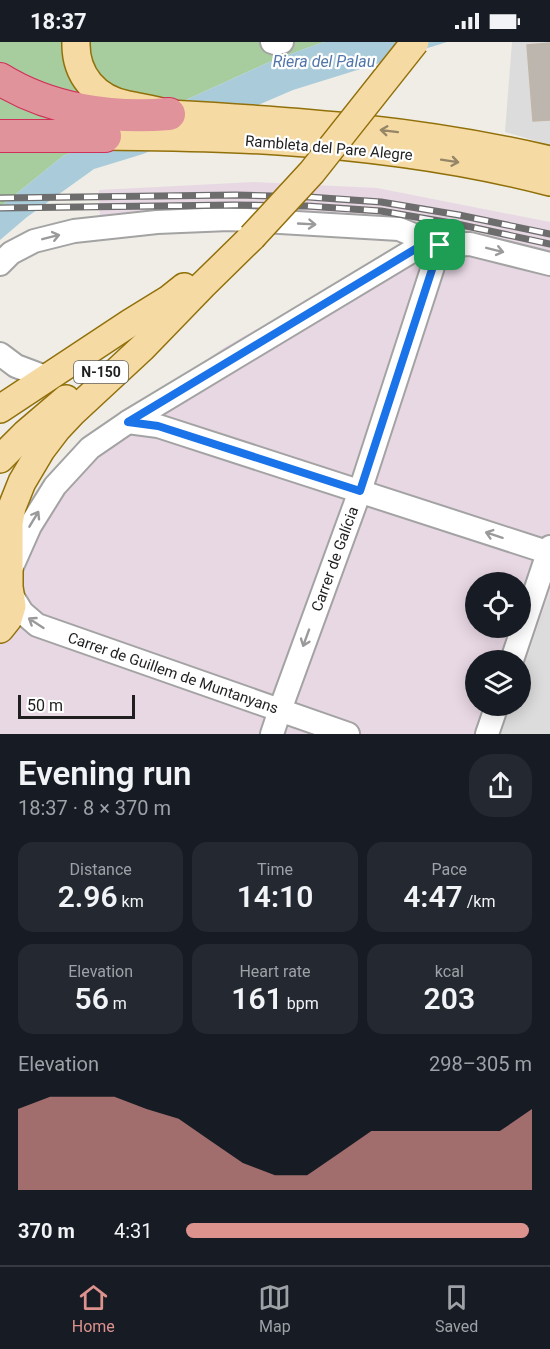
<!DOCTYPE html>
<html lang="en">
<head>
<meta charset="utf-8">
<style>
	:root { --surface:#171b24; --page:#242831; --text:#f1f3f6; --muted:#9ea1a6; --line:#363941; --accent:#dc928d }
	body { margin:0; font-family:Roboto,sans-serif; background:var(--page); color:var(--text); height:100vh; display:flex; flex-direction:column; font-size:22px; white-space:nowrap }
	* { box-sizing:border-box; margin:0 }
	p { font-size:20px; color:var(--muted) }
	.icon { flex:none; width:33px; height:33px; fill:none; stroke:currentColor; stroke-width:2; stroke-linecap:round; stroke-linejoin:round }
	.map { position:relative; height:692px; overflow:hidden }
	.drawer { display:flex; flex-direction:column; background:var(--surface); flex:1 }
	.drawer>* { flex:none }
	.controls { position:absolute; left:465px; top:530px; display:grid; gap:12px }
	.controls a { display:grid; place-items:center; width:66px; height:66px; border-radius:50%; background:var(--surface); box-shadow:0 3px 15px #0003; font-size:30px }
	.scale { position:absolute; left:18px; bottom:15px; width:117px; box-sizing:border-box; padding-left:6px; border:3px solid #1f1f1f; border-top:0; font-size:16px; line-height:21px; white-space:nowrap; color:#1f1f1f; -webkit-text-stroke:4px #fff; paint-order:stroke }
	.pin { position:absolute; display:grid; place-items:center; width:51px; height:51px; color:#fff; margin:-26px; border-radius:12px; box-shadow:0 3px 9px #0006 }
	.round { display:grid; place-items:center; flex:none; width:63px; height:63px; border-radius:24px; background:var(--page) }
	.head { display:flex; align-items:center; justify-content:space-between; height:102px; padding:0 18px }
	h1 { font-size:33px; font-weight:600; line-height:45px }
	.metrics { display:grid; grid-template-columns:repeat(3,1fr); gap:9px; height:102px; padding:6px 18px }
	.metrics div { display:grid; align-content:center; border-radius:15px; background:var(--page); text-align:center }
	.metrics b { font-size:30px; font-weight:600 }
	.metrics small { font-size:16px; font-weight:400 }
	.metrics p { font-size:16px }
	.chart { height:168px; padding:12px 18px }
	.chart p { display:flex; justify-content:space-between }
	.chart svg { width:100%; height:108px; margin-top:6px; fill:var(--accent); opacity:.7 }
	ul { padding:0 18px; list-style:none; font-size:20px }
	li { display:grid; grid-template-columns:96px 72px 1fr; align-items:center; height:45px }
	li i { height:15px; border-radius:8px; background:var(--accent) }
	.status { display:flex; justify-content:space-between; align-items:center; height:42px; padding:0 30px; background:var(--surface); direction:ltr }
	.status svg { height:16px; fill:currentColor }
	.tab-bar { display:flex; justify-content:space-around; align-items:center; height:84px; border-top:2px solid var(--line); background:var(--surface); font-size:16px; color:var(--muted) }
	.tab-bar a { display:grid; justify-items:center; gap:3px }
	.tab-bar .current { color:var(--accent) }
	.map>svg:first-child { display:block }
</style>
</head>
<body>
<div class="status"><b>18:37</b><svg viewBox="0 0 49 12"><path d="M0 12V9h3v3zM5 12V6h3v6zM10 12V3h3v9zM15 12V0h3v12zM26 1h20v11H26zM47 4h2v5h-2z"/></svg></div>
<div class="map">
<svg width="550" height="692" viewBox="0 0 550 692">
	<rect width="100%" height="100%" fill="#efede6"/>
	<!-- residential -->
	<g fill="#dddcdc">
		<path d="M512,0h38v103l-45,-13z"/>
		<path d="M550,549v143h-51l10,-29h11l1,-31z"/>
	</g>
	<!-- industrial -->
	<path fill="#e8d8e4" fill-rule="evenodd" d="M254,140l123,6 173,34v369l-29,83 -1,-14h-44v45h33l-10,29h-499v-95l20,-112 48,-68 154,-110 185,-106 3,-17 -310,-6 -1,-30zM476,540h44v45h-44z"/>
	<!-- forest -->
	<path fill="#a7cc9d" d="M0,0h324l-48,17 -213,97 -63,51z"/>
	<!-- water -->
	<path fill="#a9cbda" d="M324,0h123l-154,48 -150,64 -49,15 -67,48 -27,23v-33l63,-51 213,-97z"/>
	<!-- building -->
	<path fill="#bcb6af" stroke="#c0b5a9" stroke-width="1.5" d="M550,1v77l-17,1 -6,-76z"/>
	<g fill="none" stroke-linecap="round" stroke-linejoin="round">
		<!-- minor casing -->
		<g stroke="#a3a3a3" stroke-width="26">
			<g id="minor">
				<path d="M272,0l3,1 7,-1"/>
				<path d="M0,222l11,-11 23,-12 40,-10 83,-9 72,-3 170,10 39,16"/>
				<path d="M0,312l16,12 32,12"/>
				<path d="M128,380l30,4 392,127"/>
				<path d="M10,529l20,-45 25,-40 35,-38 38,-26 294,-177 48,-1 80,20"/>
				<path d="M11,552l11,18 15,13 311,109"/>
				<path d="M512,618l38,-113"/>
				<path d="M272,692l8,-24 80,-219 80,-246"/>
				<path d="M487,692l10,-29"/>
			</g>
		</g>
		<!-- major casing -->
		<g stroke="#91700a" stroke-width="30">
			<g id="major">
				<path d="M76,0c-1,33 20,57 52,63 14,3 27,5 41,9 130,7 254,16 381,46"/>
				<path d="M105,94c58,1 116,1 174,5 91,6 183,18 271,41"/>
				<path d="M0,367l130,-86 39,-24 15,-12"/>
				<path d="M0,417l25,-25 41,-35"/>
				<path d="M0,587l8,-10 4,-13 -3,-19v-64l3,-16 10,-25 19,-32 16,-21 16,-17 69,-64 61,-63 49,-48"/>
			</g>
		</g>
		<!-- highway casing -->
		<g stroke="#d03059" stroke-width="34">
			<g id="highway">
				<path d="M0,37c50,31 112,40 169,35"/>
				<path d="M0,94h105"/>
			</g>
		</g>
		<!-- minor -->
		<use href="#minor" stroke="#fff" stroke-width="22"/>
		<!-- major -->
		<use href="#major" stroke="#f6daa4" stroke-width="27"/>
		<!-- highway -->
		<use href="#highway" stroke="#e1939b" stroke-width="32"/>
		<!-- rail casing -->
		<g stroke="#6d6d6d" stroke-width="7">
			<g id="rail">
				<path d="M0,156l236,-3 73,2 72,5 78,13 91,19"/>
				<path d="M0,166l234,-3 73,1 74,5 76,13 93,20"/>
			</g>
		</g>
		<!-- rail -->
		<use href="#rail" stroke="#fff" stroke-width="4.5" stroke-dasharray="14" stroke-linecap="butt"/>
		<!-- major-bridge casing -->
		<g stroke="#91700a" stroke-width="30" stroke-linecap="butt">
			<path id="major-bridge" d="M252,195l60,-65 103,-130"/>
		</g>
		<!-- major-bridge -->
		<use href="#major-bridge" stroke="#f6daa4" stroke-width="27"/>
	</g>
	<!-- one-way arrows -->
	<defs><path id="oneway-shaft" d="M-6 0H5M1.5-3L5.5 0L1.5 3" fill="none" stroke-width="1.6" stroke-linecap="round" stroke-linejoin="round" transform="scale(1.5)"/></defs>
	<g stroke="#958668">
		<use href="#oneway-shaft" transform="translate(389 89) rotate(-173)"/>
		<use href="#oneway-shaft" transform="translate(450 119) rotate(9)"/>
	</g>
	<g stroke="#9a9a9a">
		<use href="#oneway-shaft" transform="translate(307 182) rotate(3)"/>
		<use href="#oneway-shaft" transform="translate(51 195) rotate(-14)"/>
		<use href="#oneway-shaft" transform="translate(495 208) rotate(14)"/>
		<use href="#oneway-shaft" transform="translate(34 477) rotate(-59)"/>
		<use href="#oneway-shaft" transform="translate(494 493) rotate(-162)"/>
		<use href="#oneway-shaft" transform="translate(36 581) rotate(-147)"/>
		<use href="#oneway-shaft" transform="translate(306 596) rotate(110)"/>
	</g>
	<g fill="none" stroke-linecap="round" stroke-linejoin="round">
		<!-- route casing -->
		<g stroke="#fff" stroke-width="12">
			<path id="route" d="M422,203h18l-80,246 -202,-65 -30,-4z"/>
		</g>
		<!-- route -->
		<use href="#route" stroke="#1a73e8" stroke-width="8"/>
	</g>
	<g text-anchor="middle" dominant-baseline="central" stroke-width="4.5" stroke-linejoin="round" paint-order="stroke">
		<!-- shield labels -->
		<rect fill="#fff" stroke="#626262" stroke-width="1.5" x="74" y="319" width="54" height="22" rx="4.5"/>
		<g font-size="14" font-weight="bold" fill="#1f1f1f">
			<text x="101" y="330">N-150</text>
		</g>
		<!-- street labels -->
		<g font-size="15" fill="#1f1f1f" stroke="#fff">
			<text transform="translate(329 106) rotate(5)">Rambleta del Pare Alegre</text>
			<text transform="translate(335 517) rotate(-70)">Carrer de Galícia</text>
			<text transform="translate(173 631) rotate(19)">Carrer de Guillem de Muntanyans</text>
		</g>
		<!-- water labels -->
		<g font-size="16" font-style="italic" fill="#5176a9" stroke="#fff">
			<text x="324" y="19">Riera del Palau</text>
		</g>
	</g>
</svg>
<div class="controls">
<a><svg class="icon" aria-label="locate" viewBox="0 0 24 24"><circle cx="12" cy="12" r="6"/><path d="M12 2v4M12 18v4M2 12h4M18 12h4"/></svg></a>
<a><svg class="icon" aria-label="layers" viewBox="0 0 24 24"><path d="M12 4l9 5-9 5-9-5zM3 14l9 5 9-5"/></svg></a>
</div>
<div class="scale">50 m</div>
<div class="pin" style="left:440px;top:203px;background:#1e9e55"><svg class="icon" aria-label="arrive" viewBox="0 0 24 24"><path d="M6 21V4h12l-3 4 3 4H6"/></svg></div>
</div>
<section class="drawer">
<div class="head"><div><h1>Evening run</h1><p>18:37 · 8 × 370 m</p></div><a class="round"><svg class="icon" aria-label="share" viewBox="0 0 24 24"><path d="M12 15V3M7 8l5-5 5 5M5 13v7h14v-7"/></svg></a></div>
<div class="metrics">
<div><p>Distance</p><b>2.96<small> km</small></b></div>
<div><p>Time</p><b>14:10</b></div>
<div><p>Pace</p><b>4:47<small> /km</small></b></div>
</div>
<div class="metrics">
<div><p>Elevation</p><b>56<small> m</small></b></div>
<div><p>Heart rate</p><b>161<small> bpm</small></b></div>
<div><p>kcal</p><b>203</b></div>
</div>
<div class="chart"><p><span>Elevation</span>298–305 m</p>
<svg viewBox="0 0 160 44" preserveAspectRatio="none"><path d="M0 44V11L10 6L20 6L30 6L40 11L50 15L60 24L70 33L80 38L90 38L100 29L110 20L120 20L130 20L140 20L150 20L160 11V44z"/></svg>
</div>
<ul>
<li><b>370 m</b>4:31<i style="width:99%"></i></li>
</ul>
</section>
<nav class="tab-bar">
<a class="current"><svg class="icon" aria-label="home" viewBox="0 0 24 24"><path d="M3 11l9-7 9 7M6 9v11h12V9"/></svg>Home</a>
<a><svg class="icon" aria-label="map" viewBox="0 0 24 24"><path d="M3 6l6-2 6 2 6-2v14l-6 2-6-2-6 2zM9 4v14M15 6v14"/></svg>Map</a>
<a><svg class="icon" aria-label="saved" viewBox="0 0 24 24"><path d="M7 4h10v16l-5-4-5 4z"/></svg>Saved</a>
</nav>
</body>
</html>
